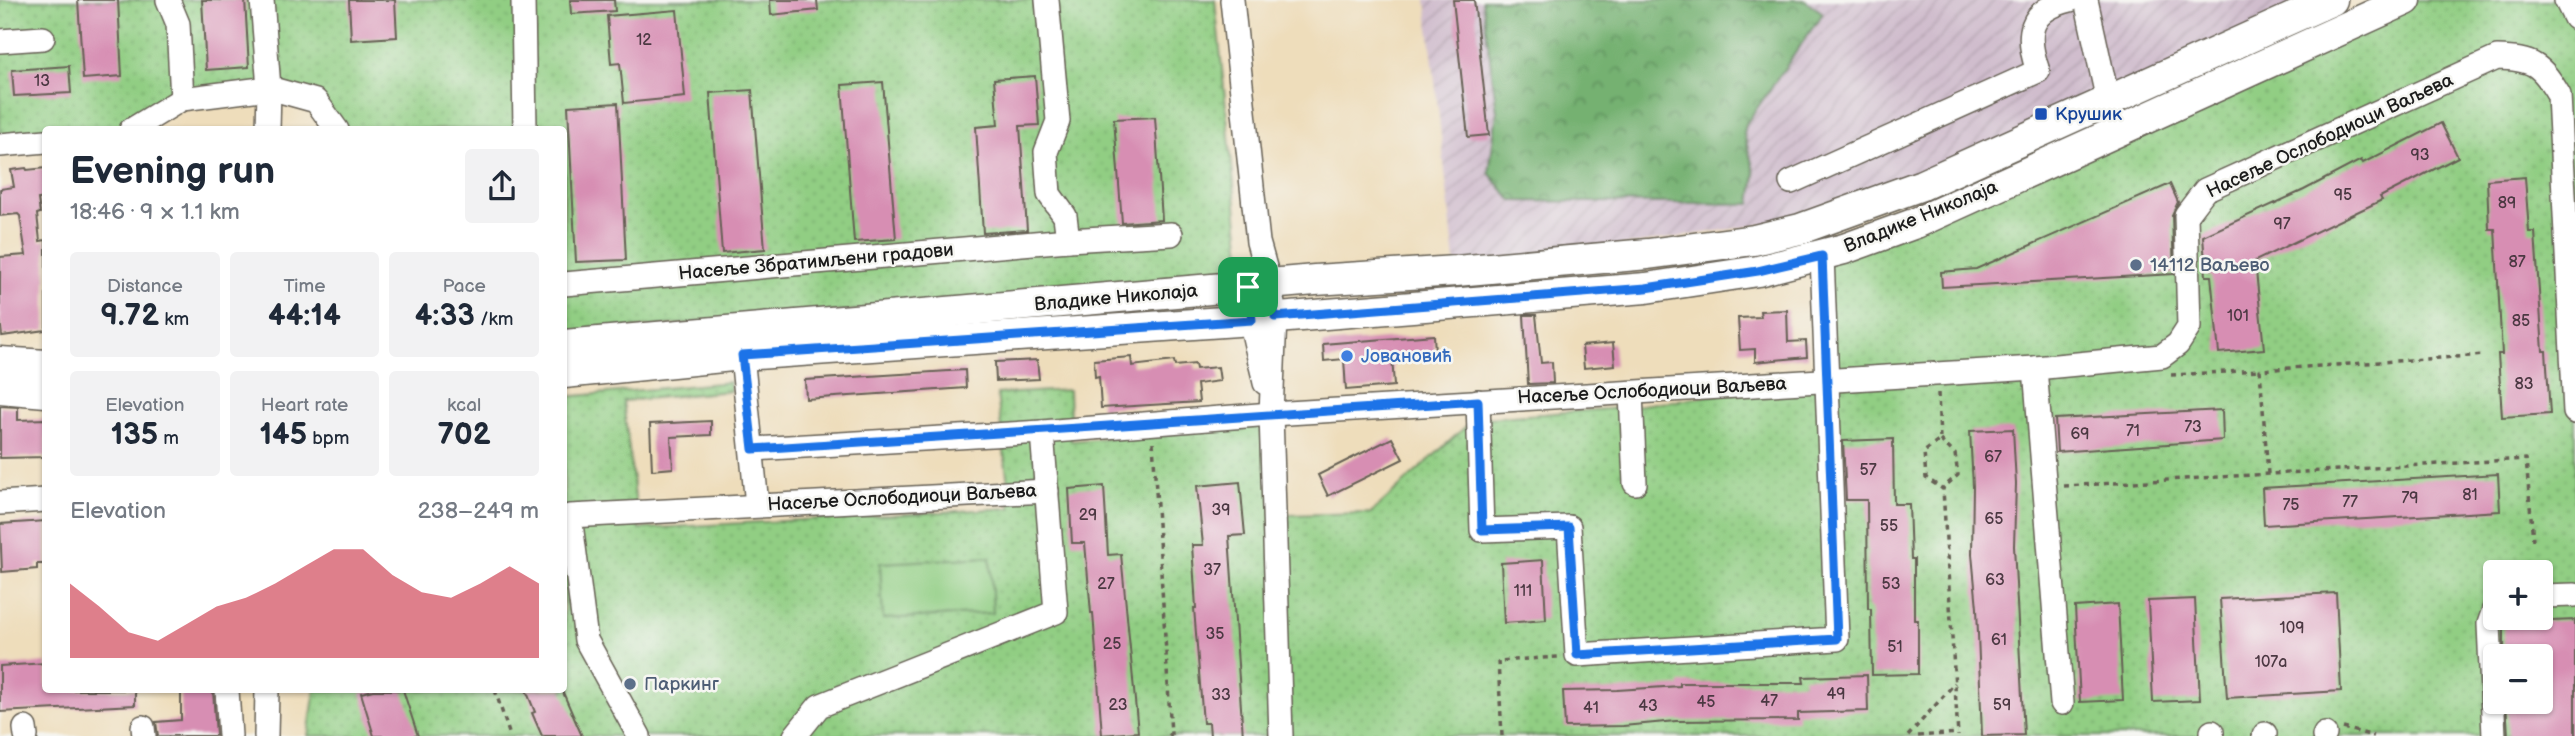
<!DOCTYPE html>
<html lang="en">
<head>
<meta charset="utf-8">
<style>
	:root { --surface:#fff; --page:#f2f2f3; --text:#1f2937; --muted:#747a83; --accent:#d1495b }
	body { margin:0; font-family:"Balsamiq Sans",sans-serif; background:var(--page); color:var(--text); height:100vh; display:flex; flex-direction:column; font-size:26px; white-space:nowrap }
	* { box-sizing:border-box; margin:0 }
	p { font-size:23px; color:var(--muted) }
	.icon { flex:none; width:38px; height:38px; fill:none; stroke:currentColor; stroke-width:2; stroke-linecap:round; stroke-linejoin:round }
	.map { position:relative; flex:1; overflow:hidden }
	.drawer { position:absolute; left:42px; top:126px; width:525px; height:567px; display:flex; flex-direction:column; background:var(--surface); border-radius:7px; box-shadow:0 2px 5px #0004 }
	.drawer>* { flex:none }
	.controls { position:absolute; left:2483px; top:560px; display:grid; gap:14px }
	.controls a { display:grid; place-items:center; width:70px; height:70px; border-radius:7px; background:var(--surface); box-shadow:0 2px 5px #0004; font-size:35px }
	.pin { position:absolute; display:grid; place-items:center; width:60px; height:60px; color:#fff; margin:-30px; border-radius:14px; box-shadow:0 4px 10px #0006 }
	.round { display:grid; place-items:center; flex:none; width:74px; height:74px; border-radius:7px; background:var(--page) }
	.overview { display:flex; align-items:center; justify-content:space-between; height:119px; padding:0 28px }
	h1 { font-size:38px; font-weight:700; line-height:52px }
	.metrics { display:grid; grid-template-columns:repeat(3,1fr); gap:10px; height:119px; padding:7px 28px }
	.metrics div { display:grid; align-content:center; border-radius:7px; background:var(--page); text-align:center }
	.metrics b { font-size:30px; font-weight:700 }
	.metrics small { font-size:19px; font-weight:400 }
	.metrics p { font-size:19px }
	.chart { height:196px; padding:14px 28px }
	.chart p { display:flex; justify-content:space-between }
	.chart svg { width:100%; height:126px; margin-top:7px; fill:var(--accent); opacity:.7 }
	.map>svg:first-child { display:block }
</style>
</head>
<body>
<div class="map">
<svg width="2575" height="736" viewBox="0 0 2575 736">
	<defs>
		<pattern id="industrial-furrows" width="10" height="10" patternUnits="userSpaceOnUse" patternTransform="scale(1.75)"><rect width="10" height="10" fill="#d0bdcd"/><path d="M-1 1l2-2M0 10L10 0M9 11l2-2" fill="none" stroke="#b2a2af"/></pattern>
		<pattern id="grass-dots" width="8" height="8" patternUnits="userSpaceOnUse" patternTransform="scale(1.75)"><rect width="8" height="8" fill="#91ce83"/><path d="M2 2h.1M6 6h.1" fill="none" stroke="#7cb071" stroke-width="1.8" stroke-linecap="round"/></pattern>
		<pattern id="forest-crowns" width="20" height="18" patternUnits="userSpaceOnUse" patternTransform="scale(1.75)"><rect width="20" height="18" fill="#74b171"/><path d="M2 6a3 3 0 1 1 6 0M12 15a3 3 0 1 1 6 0" fill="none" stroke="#5e8f5c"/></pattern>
	</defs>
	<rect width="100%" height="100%" fill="#f6f6f2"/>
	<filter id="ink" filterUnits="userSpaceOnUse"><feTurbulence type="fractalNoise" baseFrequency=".0143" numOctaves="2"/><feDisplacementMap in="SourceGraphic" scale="14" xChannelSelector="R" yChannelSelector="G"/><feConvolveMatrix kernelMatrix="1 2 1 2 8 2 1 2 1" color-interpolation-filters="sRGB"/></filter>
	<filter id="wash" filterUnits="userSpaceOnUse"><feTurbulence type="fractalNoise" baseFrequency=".00686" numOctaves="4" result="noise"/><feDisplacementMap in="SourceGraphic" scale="28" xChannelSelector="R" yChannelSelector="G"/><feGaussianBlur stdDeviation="1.57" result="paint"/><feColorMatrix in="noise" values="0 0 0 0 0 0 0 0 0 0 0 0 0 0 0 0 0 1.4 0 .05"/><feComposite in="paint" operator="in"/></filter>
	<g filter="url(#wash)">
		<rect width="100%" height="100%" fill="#edb"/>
		<!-- industrial -->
		<path fill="url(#industrial-furrows)" d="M1426,0h906l-475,210 -401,61z"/>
		<!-- grass -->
		<g fill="url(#grass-dots)" stroke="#567550" stroke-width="2" fill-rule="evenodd">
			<path d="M0,0h1215l26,254 -6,15 -14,13 -657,51v-203l-227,-1 -21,-28 -134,-2 -51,30 -85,1 -1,11 -45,4z"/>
			<path d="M2405,0h161l9,18v718h-2267l7,-46h249v-293l166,-15v9l-107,10 16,128 372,-21 -14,-114 72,-4 2,51 189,-16 24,90 87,-2 103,-94 145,-11 207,-28 -4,-124zM2496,572h45v46h-45zM2496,656h45v46h-45z"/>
		</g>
		<!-- forest -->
		<path fill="url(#forest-crowns)" stroke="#486646" stroke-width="2" d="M1482,0h323l18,13 -77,111 -2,10 11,40 -4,30 -239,-3 -23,-28 8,-62z"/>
		<!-- garden -->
		<path fill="#91ce83" stroke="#567550" stroke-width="2" d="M990,557l3,56 -110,6 -3,-56z"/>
		<g id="blocks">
			<!-- building -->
			<g fill="#d78eb3">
				<path d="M78,0h40l4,76 -39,3z"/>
				<path d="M202,0h43l4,67 -43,3z"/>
				<path d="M349,0h46l2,37 -46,3z"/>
				<path d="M570,0h44l1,11 -44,3z"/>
				<path d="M770,0h47l1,10 -47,5z"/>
				<path d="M1453,0h21l15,135 -21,2z"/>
				<path d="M677,10l8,87 -61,6 -4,-40 -9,1 -4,-48z"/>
				<path d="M69,66l2,27 -57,3 -2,-26z"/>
				<path d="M1035,76l4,49 -19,1 7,104 -44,3 -7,-106 22,-2 -4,-46z"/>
				<path d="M883,82l13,157 -42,3 -12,-157z"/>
				<path d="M752,90l13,159 -43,4 -12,-160z"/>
				<path d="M618,103l8,157 -50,2 -8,-156z"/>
				<path d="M1155,117l7,103 -40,3 -8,-104z"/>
				<path d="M2441,123l17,34 -78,40 2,3 -127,61 9,88 -45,4 -8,-77h-5l-3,-40 101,-46 57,-30 2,3z"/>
				<path d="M26,168l1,2 19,-2v30l-8,1 2,14 -3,1 3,27 6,-1v90l-44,6 -2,-17v-62l26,-2 -6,-39 -2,-2 -18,2v-27l14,-2 -3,-17z"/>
				<path d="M2525,177l4,55h6l8,119h3l4,63 -48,3 -4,-63h4l-7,-125h-6l-2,-49z"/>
				<path d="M2170,184l8,18 -6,13 2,59 -232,13 -1,-15 35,-3z"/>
				<path d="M1787,310l1,32 18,-1 1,16 -52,5v-13l-15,1 -2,-32 23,-1 -1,-6z"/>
				<path d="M1524,315h12l5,48 11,-1 1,21 -25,1z"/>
				<path d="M1434,335l1,17 -43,4 2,30 -48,4 -2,-31 -20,2 -1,-17z"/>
				<path d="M1613,343l2,22 -31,3 -2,-22z"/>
				<path d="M1131,357l1,9 42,-5 1,5 20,-2 1,5 22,-2 2,14 -23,3 2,18 -98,6 -2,-32 -4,1 -1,-17z"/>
				<path d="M1037,360l2,19 -43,2 -1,-19z"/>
				<path d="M965,370l1,18 -160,11 -1,-19z"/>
				<path d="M0,406l18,1v13l28,-1v38l-46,1z"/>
				<path d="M2222,410l1,30 -166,12 -2,-33z"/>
				<path d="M711,421v14l-40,2 2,31 -21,2 -2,-46z"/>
				<path d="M2013,429l3,55 -2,62 10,189 -42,1 -5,-128 -5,-54 1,-68 -3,-55z"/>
				<path d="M1392,438l11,21 -75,37 -10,-21z"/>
				<path d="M1893,439l1,65h15l2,55h3v61h4v54l-46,1 -1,-66h-3l-1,-109h-21l-3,-59z"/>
				<path d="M2498,474l2,37 -236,14 -2,-37z"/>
				<path d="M1240,482l5,53 -16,1 14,200h-33l-1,-13h-6l-9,-115h2l-4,-63h11l-6,-59z"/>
				<path d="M1104,486l4,69 13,-1 17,178 -36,3 -9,-122h-2l-6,-70h-13l-3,-54z"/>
				<path d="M46,521v43h-9v5l-35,3 -2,-48z"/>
				<path d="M1543,560l3,60 -42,3 -3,-60z"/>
				<path d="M2336,593l5,98 -114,7 -7,-99z"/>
				<path d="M2195,599l5,101 -47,2 -5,-101z"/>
				<path d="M2118,604l5,96 -43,2 -5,-95z"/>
				<path d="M2575,620v116h-67l-2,-34h35v-46h-37v-33z"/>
				<path d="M46,663v27h89v15l-135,7v-46z"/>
				<path d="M1867,675l1,36 -70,2v7l-122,1 -53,5 -58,1 -2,-36 54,-1 63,-4v-3h124l-1,-6z"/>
				<path d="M181,690h32l3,46h-58l-2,-14 25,-2z"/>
				<path d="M373,690h30l15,46h-44l-13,-43z"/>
				<path d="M526,690h36l20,46h-40l-10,-23 3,-1z"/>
			</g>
		</g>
	</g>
	<g filter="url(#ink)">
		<use href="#blocks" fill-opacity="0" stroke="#666054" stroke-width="2"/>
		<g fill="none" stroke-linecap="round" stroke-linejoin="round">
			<!-- minor casing -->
			<g stroke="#666054" stroke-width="26">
				<g id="minor">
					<path d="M168,0l10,24 4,75"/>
					<path d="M262,0l7,88 -1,42"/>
					<path d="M523,0l2,130"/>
					<path d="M1047,0l11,121 -12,31 3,42 16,22 3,24 103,-6"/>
					<path d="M1232,0l26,242 12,43 5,32 -4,97 10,322"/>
					<path d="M2086,0l22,101"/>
					<path d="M2566,0l9,18"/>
					<path d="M0,41l43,-3"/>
					<path d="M131,130l51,-31 87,-11 47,13 21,29"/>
					<path d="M0,145l46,-4"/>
					<path d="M1791,182l247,-111c-13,-37 -10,-61 32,-71"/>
					<path d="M1252,273c-10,34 6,76 13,110"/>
					<path d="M564,284l504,-44"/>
					<path d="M742,355l15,150"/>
					<path d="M2035,368l27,335"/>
					<path d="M1631,393l4,90"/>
					<path d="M1478,401l4,129 87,-3 8,128 260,-16 -15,-383"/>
					<path d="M753,449l289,-17 229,-18 764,-46 127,-12 16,-12 11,-17 -3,-112 19,-25 292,-132c36,1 44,6 62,37l16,317"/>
					<path d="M0,503l46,-3"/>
					<path d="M2541,596l34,-1"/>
					<path d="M227,690l3,46"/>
					<path d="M143,727l1,9"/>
					<path d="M25,728l1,8"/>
					<path d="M2212,732v4"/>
					<path d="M266,736l1,-46"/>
					<path d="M639,736l-53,-96 -16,-124 477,-25"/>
					<path d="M795,736l24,-30 237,-94 -14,-180"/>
					<path d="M2264,736l1,-2"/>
					<path d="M2324,736l1,-2"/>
					<path d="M2494,736l-5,-112 7,-20"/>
				</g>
			</g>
			<!-- major casing -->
			<g stroke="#666054" stroke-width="33">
				<g id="major">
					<path d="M564,345l751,-65 141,-9 192,-17 106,-14 46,-11 122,-44 410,-185"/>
					<path d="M0,362l46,3"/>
					<path d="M564,373l178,-18 510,-35 394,-32 112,-17 86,-22 72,-26 490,-223"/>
					<path d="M0,388l46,4"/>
				</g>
			</g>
			<!-- path -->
			<g stroke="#666054" stroke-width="3.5" stroke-dasharray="5 5" stroke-linecap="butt">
				<path d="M2171,375l89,-5"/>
				<path d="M1938,393l2,47 -16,12 2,26 17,11 15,247"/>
				<path d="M1940,440l15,14 3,21 -15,13"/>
				<path d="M1153,442l18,292 -2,2"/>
				<path d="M2268,474l-8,-104 225,-15"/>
				<path d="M2064,486l462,-27 7,81"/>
				<path d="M495,690l15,46"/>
				<path d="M2343,728l31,8"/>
				<path d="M1502,736l-4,-75 60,-4"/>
				<path d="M1908,736l47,-53"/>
				<path d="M1918,736l40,-3"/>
			</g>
			<!-- minor -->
			<use href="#minor" stroke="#fff" stroke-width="23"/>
			<!-- major -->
			<use href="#major" stroke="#fff" stroke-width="30"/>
		</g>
	</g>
	<g fill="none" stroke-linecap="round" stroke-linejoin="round" filter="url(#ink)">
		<!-- route casing -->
		<g stroke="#fff" stroke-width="14">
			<path id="route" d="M1822,256l15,383 -260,16 -8,-128 -87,3 -4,-129c-242,15 -483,34 -725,48l-11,-94 510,-35 -4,-33 22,-2 5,32 371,-29 112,-17z"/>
		</g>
		<!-- route -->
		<use href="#route" stroke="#1a73e8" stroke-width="9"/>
	</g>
	<!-- markers -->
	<rect fill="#1a4fb4" stroke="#f6f6f2" stroke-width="2.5" x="2034" y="107" width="14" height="14" rx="3.5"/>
	<g fill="#5c6f8a" stroke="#f6f6f2" stroke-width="2.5">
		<circle cx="2136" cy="265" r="7"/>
		<circle cx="630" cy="684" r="7"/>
	</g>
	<circle fill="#3f7fe0" stroke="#f6f6f2" stroke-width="2.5" cx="1347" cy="356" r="7"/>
	<g text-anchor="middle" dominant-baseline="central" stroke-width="5" stroke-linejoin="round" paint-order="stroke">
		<!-- number labels -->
		<g font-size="16" fill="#4b3842">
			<text x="644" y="40">12</text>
			<text x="42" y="81">13</text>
			<text x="2420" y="155">93</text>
			<text x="2343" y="195">95</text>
			<text x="2507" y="203">89</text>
			<text x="2282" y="224">97</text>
			<text x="2517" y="262">87</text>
			<text x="2238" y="316">101</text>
			<text x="2521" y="321">85</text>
			<text x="2524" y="384">83</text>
			<text x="2193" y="427">73</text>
			<text x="2133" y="431">71</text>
			<text x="2080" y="434">69</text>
			<text x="1993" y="457">67</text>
			<text x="1868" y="470">57</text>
			<text x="2470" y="495">81</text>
			<text x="2410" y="498">79</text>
			<text x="2350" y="502">77</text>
			<text x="2291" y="505">75</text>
			<text x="1221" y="510">39</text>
			<text x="1088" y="515">29</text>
			<text x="1994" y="519">65</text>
			<text x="1889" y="526">55</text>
			<text x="1212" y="570">37</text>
			<text x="1995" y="580">63</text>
			<text x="1106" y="584">27</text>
			<text x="1891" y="584">53</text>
			<text x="1523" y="591">111</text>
			<text x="2292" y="628">109</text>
			<text x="1215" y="634">35</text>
			<text x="1999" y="640">61</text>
			<text x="1112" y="644">25</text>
			<text x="1895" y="647">51</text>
			<text x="2271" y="662">107a</text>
			<text x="1836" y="694">49</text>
			<text x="1221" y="695">33</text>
			<text x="1769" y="701">47</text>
			<text x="1706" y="702">45</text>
			<text x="1118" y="705">23</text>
			<text x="2002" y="705">59</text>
			<text x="1648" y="706">43</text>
			<text x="1591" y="708">41</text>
		</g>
		<!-- transit labels -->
		<g font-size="19" fill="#164399" stroke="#f6f6f2" text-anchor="start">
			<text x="2055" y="114">Крушик</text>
		</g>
		<!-- street labels -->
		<g font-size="19" fill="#1c1c1c" stroke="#f6f6f2">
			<text transform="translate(2330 136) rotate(-25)">Насеље Ослободиоци Ваљева</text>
			<text transform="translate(1921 217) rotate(-22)">Владике Николаја</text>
			<text transform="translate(816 262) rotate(-5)">Насеље Збратимљени градови</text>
			<text transform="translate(1116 298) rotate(-5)">Владике Николаја</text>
			<text transform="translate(1652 391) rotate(-3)">Насеље Ослободиоци Ваљева</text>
			<text transform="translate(902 498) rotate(-3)">Насеље Ослободиоци Ваљева</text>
		</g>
		<!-- service labels -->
		<g font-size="19" fill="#4e5e75" stroke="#f6f6f2" text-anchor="start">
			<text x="2150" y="265">14112 Ваљево</text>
			<text x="644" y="684">Паркинг</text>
		</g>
		<!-- shop labels -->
		<g font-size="19" fill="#366cbe" stroke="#f6f6f2" text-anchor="start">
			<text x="1361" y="356">Јовановић</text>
		</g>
	</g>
</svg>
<div class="controls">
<a>+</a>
<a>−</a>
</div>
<div class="pin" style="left:1248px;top:287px;background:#1e9e55"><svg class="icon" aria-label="arrive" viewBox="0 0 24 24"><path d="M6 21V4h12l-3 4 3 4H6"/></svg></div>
<section class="drawer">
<div class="overview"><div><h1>Evening run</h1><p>18:46 · 9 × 1.1 km</p></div><a class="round"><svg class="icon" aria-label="share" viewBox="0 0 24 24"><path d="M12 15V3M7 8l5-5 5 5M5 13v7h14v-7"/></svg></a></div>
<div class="metrics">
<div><p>Distance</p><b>9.72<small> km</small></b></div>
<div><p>Time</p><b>44:14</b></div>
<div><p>Pace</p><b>4:33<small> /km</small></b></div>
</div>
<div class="metrics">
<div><p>Elevation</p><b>135<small> m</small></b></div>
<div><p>Heart rate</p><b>145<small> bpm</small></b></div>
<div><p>kcal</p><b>702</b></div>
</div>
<div class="chart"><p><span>Elevation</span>238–249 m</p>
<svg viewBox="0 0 160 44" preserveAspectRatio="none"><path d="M0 44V18L10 26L20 35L30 38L40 32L50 26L60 23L70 18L80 12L90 6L100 6L110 15L120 21L130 23L140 18L150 12L160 18V44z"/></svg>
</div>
</section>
</div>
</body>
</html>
